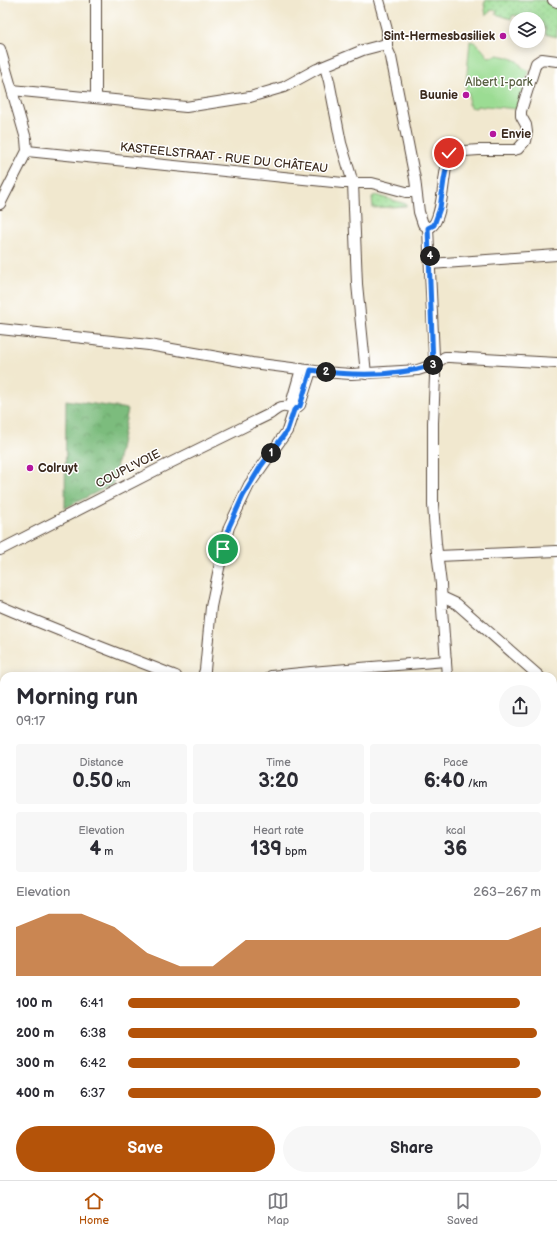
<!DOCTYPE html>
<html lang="en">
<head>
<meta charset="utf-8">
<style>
	:root { --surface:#fff; --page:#f7f7f7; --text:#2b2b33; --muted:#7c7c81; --line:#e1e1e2; --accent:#b45309 }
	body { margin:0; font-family:"Balsamiq Sans",sans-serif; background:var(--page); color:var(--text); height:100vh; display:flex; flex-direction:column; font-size:15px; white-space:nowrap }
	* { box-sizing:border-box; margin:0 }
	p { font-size:13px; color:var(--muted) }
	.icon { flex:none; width:22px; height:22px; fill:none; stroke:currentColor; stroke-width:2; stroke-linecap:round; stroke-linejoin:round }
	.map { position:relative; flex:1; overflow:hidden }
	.details { position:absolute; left:0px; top:672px; width:557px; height:508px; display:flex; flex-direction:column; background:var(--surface); border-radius:12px 12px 0 0; box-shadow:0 2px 10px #0003 }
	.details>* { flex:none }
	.buttons { position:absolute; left:509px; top:12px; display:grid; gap:8px }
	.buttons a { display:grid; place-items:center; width:36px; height:36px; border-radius:50%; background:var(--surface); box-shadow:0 2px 10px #0003; font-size:20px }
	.pin { position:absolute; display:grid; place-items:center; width:34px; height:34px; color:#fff; margin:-17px; border:2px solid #fff; border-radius:50%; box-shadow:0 1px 4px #0007 }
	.km { position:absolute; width:20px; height:20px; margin:-10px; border-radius:50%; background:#222; color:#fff; font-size:11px; line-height:20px; text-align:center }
	.round { display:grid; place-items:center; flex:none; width:42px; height:42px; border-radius:21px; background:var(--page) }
	.headline { display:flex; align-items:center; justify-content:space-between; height:68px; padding:0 16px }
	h1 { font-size:22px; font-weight:800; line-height:30px }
	.figures { display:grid; grid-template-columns:repeat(3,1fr); gap:6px; height:68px; padding:4px 16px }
	.figures div { display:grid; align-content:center; border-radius:4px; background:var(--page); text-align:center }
	.figures b { font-size:20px; font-weight:800 }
	.figures small { font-size:11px; font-weight:400 }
	.figures p { font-size:11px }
	.chart { height:112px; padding:8px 16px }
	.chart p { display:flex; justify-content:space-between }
	.chart svg { width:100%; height:72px; margin-top:4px; fill:var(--accent); opacity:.7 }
	.primary-button { display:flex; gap:8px; margin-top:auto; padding:8px 16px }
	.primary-button a { flex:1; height:46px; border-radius:24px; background:var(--accent); color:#fff; font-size:16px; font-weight:800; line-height:46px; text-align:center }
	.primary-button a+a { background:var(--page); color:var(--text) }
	ul { padding:0 16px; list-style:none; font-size:13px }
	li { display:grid; grid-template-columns:64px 48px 1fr; align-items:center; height:30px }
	li i { height:10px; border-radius:5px; background:var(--accent) }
	.dock { display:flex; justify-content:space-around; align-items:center; height:56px; border-top:1px solid var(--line); background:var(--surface); font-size:11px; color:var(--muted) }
	.dock a { display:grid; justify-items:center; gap:2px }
	.dock .on { color:var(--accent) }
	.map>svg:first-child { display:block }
</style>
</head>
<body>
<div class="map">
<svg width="557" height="1180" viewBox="0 0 557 1180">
	<defs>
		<pattern id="grass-dots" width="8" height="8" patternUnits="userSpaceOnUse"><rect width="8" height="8" fill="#9bdc93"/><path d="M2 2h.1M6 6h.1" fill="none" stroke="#86bd7e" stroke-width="1.8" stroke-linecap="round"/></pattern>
		<pattern id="forest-crowns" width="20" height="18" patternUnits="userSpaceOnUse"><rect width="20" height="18" fill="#7cbc7d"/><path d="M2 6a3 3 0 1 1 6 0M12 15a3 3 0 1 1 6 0" fill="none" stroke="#679966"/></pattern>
	</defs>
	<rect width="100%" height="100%" fill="#fff"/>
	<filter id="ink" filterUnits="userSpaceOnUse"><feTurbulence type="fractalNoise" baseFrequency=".025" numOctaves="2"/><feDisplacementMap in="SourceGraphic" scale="8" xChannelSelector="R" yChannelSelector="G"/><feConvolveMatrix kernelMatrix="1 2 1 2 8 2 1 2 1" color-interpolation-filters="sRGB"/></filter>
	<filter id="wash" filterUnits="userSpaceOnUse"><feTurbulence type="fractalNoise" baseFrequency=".012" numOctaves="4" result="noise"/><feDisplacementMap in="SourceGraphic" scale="16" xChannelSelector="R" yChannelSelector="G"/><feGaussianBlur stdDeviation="0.9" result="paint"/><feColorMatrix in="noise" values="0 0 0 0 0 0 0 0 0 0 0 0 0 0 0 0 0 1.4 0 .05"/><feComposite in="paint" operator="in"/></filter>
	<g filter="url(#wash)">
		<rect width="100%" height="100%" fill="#f1e8cf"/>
		<!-- grass -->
		<g fill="url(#grass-dots)" stroke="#6b8358">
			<path d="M486,0h58l13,7v30l-12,-3 1,-6 -3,-1v-4l-5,-1v-3h-7l-18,-4 -2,4 -15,-5 1,-3 -5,-1 -6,5 -2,-11z"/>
			<path d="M375,195l31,9v2l-33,2 -1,-11z"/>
			<path d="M557,876v26l-4,1v-26z"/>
			<path d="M557,922v40l-4,-3v-36z"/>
		</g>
		<!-- forest -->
		<path fill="url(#forest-crowns)" stroke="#5c734e" d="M66,400l62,9 -15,75 -48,24z"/>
		<!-- green -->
		<path fill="#9bdc93" stroke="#6b8358" d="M470,41c8,1 14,11 19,17l9,-3 10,2 9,4 6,7 6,3 -12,38 -32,-3 -1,1 -7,-1 -1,2 -6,-1v-2h-2l1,-11h-4z"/>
	</g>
	<g filter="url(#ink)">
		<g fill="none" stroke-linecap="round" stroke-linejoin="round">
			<!-- minor casing -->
			<g stroke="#564639" stroke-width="12">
				<g id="minor">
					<path d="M379,0l8,30v18l4,9 24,122 4,33 4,12 5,4"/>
					<path d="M553,0l4,2"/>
					<path d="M0,49l26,90 1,12 -27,53"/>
					<path d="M325,67l4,14 12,62 12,40 4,101 9,90"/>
					<path d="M12,90l174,17 64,-10 34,-10 33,-18 46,-19 23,-6"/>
					<path d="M96,98v-98"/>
					<path d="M27,151l316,32h29l34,9h7l3,-4"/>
					<path d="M428,228l7,149 -2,46v82l3,39 5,40 1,25 5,67"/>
					<path d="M428,228c17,-3 14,-62 22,-76l29,-2h35l4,-1 7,-8 2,-9 -1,-7 -5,-9v-5l15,-48 6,-4 15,2"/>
					<path d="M430,264l127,-9"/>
					<path d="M0,329l149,16 103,18 71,9 28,2 67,-4 15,-5 12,-8h4l108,6"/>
					<path d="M294,410l-3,-6 10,-35"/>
					<path d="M0,550l168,-86 102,-50c9,-7 13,-10 24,-4"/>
					<path d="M438,556l119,-5"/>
					<path d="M442,597l15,7 82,72"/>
					<path d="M0,606c58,25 117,47 176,70"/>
					<path d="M203,676l2,-6 6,-63 12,-58 6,-22 20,-42 38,-54 7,-21 6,-5 11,-34"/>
					<path d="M271,676l40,-4 135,-11"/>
					<path d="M553,688l4,5"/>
					<path d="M0,706l4,2"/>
					<path d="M553,805l4,-1"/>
					<path d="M553,907l4,-1"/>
					<path d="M0,929l4,-1"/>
					<path d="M0,1060l4,-3"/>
					<path d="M553,1111l4,1"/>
					<path d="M338,1176l19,4"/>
					<path d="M108,1180l1,-4"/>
				</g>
			</g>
			<!-- minor -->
			<use href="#minor" stroke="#fff" stroke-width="10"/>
			<!-- rail casing -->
			<g stroke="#3b2a1e" stroke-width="3.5">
				<path id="rail" d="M553,858l4,-1"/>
			</g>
			<!-- rail -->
			<use href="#rail" stroke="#fff" stroke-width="2" stroke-dasharray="6" stroke-linecap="butt"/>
		</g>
	</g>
	<g fill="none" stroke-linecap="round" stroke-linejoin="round" filter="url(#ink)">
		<!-- route casing -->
		<g stroke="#fff" stroke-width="8">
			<path id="route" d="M223,549l6,-22 14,-31 18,-30 26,-35 7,-21 6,-4 11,-36c40,6 83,7 122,-5l-5,-137 6,-3 6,-17 4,-28 5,-27"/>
		</g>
		<!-- route -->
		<use href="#route" stroke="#1a73e8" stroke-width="5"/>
	</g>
	<!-- markers -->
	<g fill="#b5179e" stroke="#fff" stroke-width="1.5">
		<circle cx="503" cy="36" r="4"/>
		<circle cx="466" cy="95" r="4"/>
		<circle cx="493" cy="134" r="4"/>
		<circle cx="30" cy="468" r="4"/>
	</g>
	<g text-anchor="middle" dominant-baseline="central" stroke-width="3" stroke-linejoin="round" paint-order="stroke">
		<!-- poi labels -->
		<g font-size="12" font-weight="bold" fill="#3b2a1e" stroke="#fff" text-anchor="end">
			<text x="495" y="36">Sint-Hermesbasiliek</text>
			<text x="458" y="95">Buunie</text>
			<text x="501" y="134" text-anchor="start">Envie</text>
			<text x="38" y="468" text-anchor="start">Colruyt</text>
		</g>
		<!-- park labels -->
		<g font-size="12" fill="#585f41" stroke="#fff">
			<text x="499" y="82">Albert I-park</text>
		</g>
		<!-- street labels -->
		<g font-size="12" fill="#3b2a1e" stroke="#fff">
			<text transform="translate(224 158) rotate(6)">KASTEELSTRAAT - RUE DU CHÂTEAU</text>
			<text transform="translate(128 469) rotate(-27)">COUPL'VOIE</text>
		</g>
	</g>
</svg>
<div class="buttons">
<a><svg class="icon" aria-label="layers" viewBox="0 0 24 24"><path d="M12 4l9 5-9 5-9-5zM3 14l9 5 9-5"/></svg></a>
</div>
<div class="pin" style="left:223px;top:549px;background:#1e9e55"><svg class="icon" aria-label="arrive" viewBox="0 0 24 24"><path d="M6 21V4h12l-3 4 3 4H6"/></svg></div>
<div class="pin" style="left:449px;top:153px;background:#d93025"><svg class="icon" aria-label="check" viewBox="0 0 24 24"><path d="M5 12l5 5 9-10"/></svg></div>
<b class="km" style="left:271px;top:453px">1</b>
<b class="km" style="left:326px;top:372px">2</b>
<b class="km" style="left:433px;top:365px">3</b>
<b class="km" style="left:430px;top:256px">4</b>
<section class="details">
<div class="headline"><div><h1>Morning run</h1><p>09:17</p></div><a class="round"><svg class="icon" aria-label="share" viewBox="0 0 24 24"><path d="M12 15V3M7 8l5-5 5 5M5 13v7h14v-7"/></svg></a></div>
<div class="figures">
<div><p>Distance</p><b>0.50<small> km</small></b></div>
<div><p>Time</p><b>3:20</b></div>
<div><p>Pace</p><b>6:40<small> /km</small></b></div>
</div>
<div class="figures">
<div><p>Elevation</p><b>4<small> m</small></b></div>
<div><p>Heart rate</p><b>139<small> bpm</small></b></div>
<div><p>kcal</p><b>36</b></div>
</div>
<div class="chart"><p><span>Elevation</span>263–267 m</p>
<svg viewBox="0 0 160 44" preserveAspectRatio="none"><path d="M0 44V14L10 6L20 6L30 14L40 30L50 38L60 38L70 22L80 22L90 22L100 22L110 22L120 22L130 22L140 22L150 22L160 14V44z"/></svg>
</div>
<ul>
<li><b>100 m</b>6:41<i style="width:95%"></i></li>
<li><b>200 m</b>6:38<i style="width:99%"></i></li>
<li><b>300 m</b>6:42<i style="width:95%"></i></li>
<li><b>400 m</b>6:37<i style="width:100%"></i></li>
</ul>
<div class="primary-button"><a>Save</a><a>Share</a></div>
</section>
</div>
<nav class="dock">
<a class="on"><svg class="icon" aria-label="home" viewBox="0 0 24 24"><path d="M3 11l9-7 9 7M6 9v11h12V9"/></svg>Home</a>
<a><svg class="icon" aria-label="map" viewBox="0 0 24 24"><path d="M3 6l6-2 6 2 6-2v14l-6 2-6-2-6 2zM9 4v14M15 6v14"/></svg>Map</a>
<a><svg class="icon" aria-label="saved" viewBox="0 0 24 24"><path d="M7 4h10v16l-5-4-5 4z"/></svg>Saved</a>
</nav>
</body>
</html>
